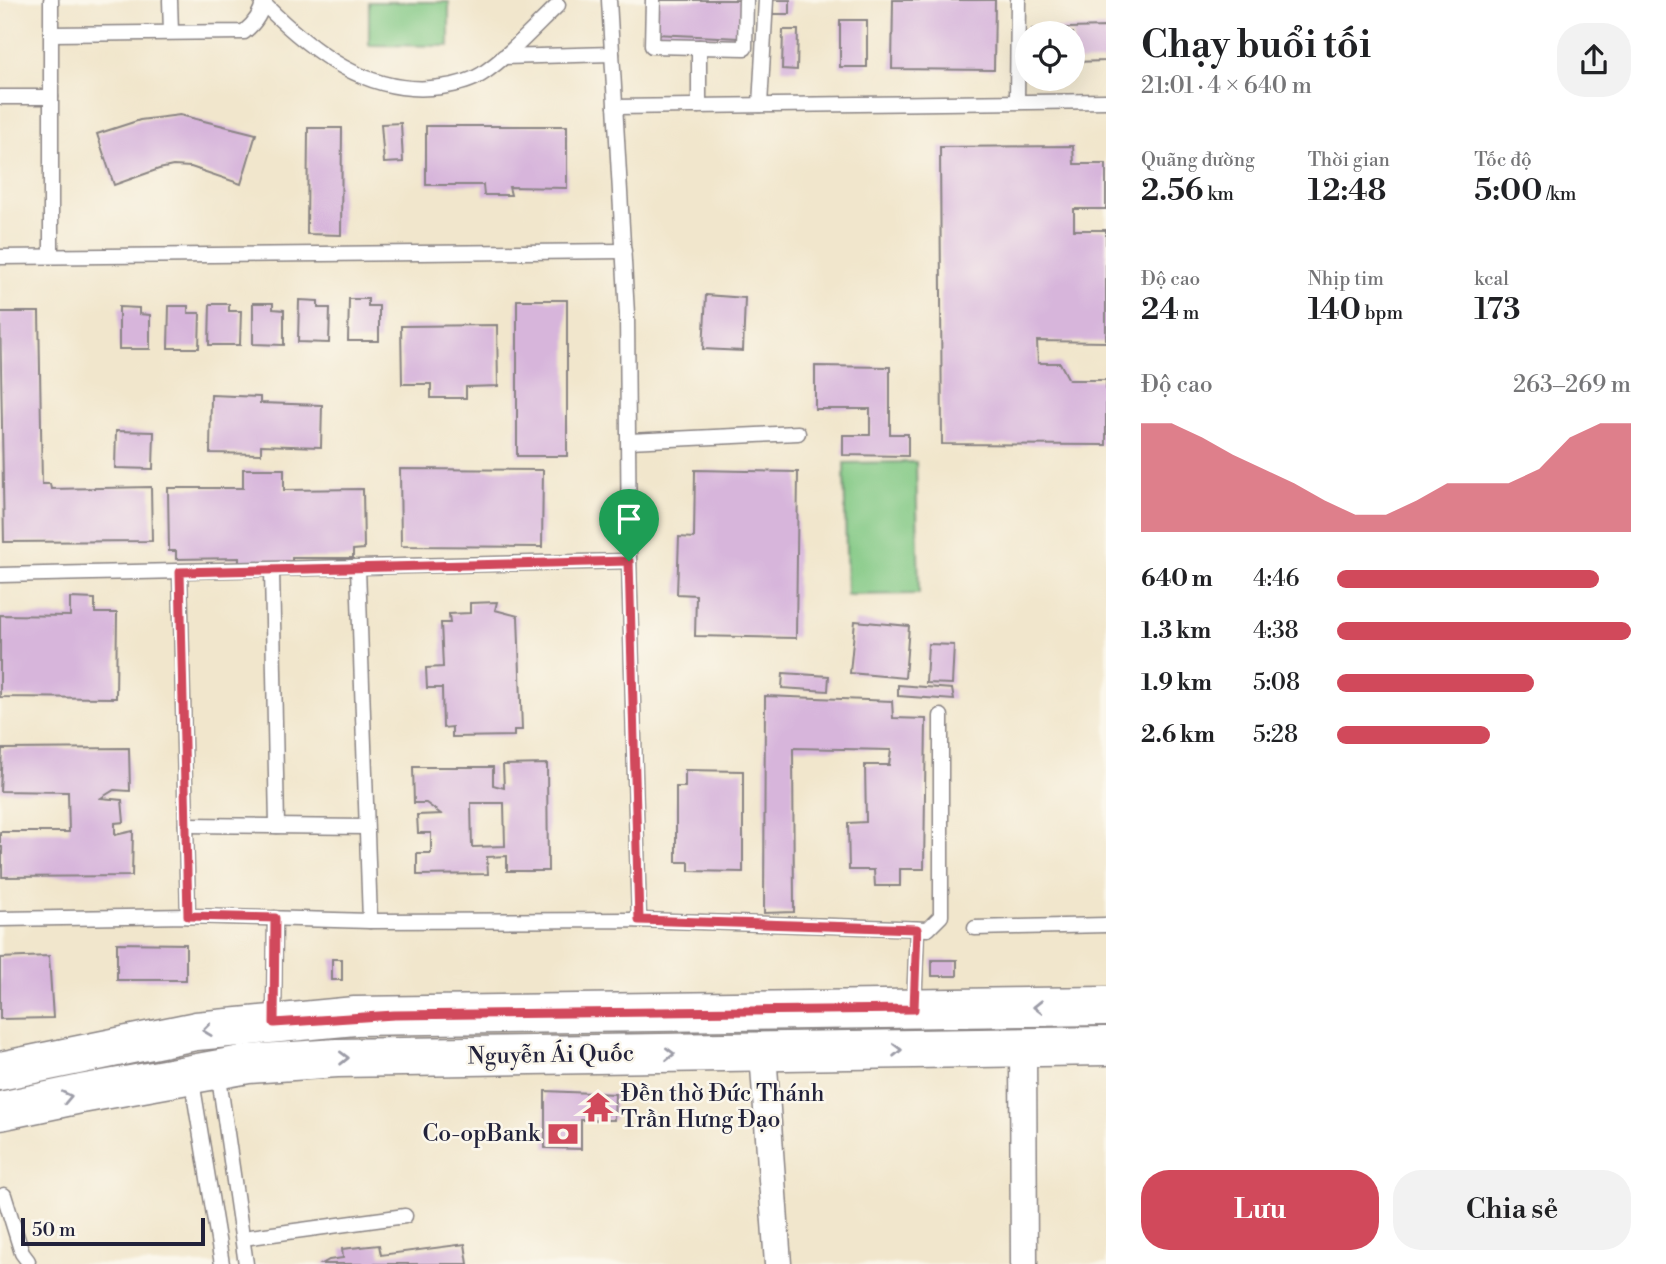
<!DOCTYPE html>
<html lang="vi">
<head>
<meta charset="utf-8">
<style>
	:root { --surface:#fff; --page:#f2f2f2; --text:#202124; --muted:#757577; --accent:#d1495b }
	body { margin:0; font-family:"Libre Bodoni",serif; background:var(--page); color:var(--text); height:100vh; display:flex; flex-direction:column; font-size:26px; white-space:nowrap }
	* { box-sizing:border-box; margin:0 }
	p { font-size:23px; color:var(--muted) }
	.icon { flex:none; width:38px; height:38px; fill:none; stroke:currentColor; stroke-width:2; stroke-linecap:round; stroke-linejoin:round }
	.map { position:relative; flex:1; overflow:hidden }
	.side { display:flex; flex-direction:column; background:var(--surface); width:560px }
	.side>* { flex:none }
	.controls { position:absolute; left:1015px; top:21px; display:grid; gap:14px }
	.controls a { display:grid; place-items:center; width:70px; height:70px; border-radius:50%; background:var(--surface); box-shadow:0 7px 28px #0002; font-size:35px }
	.scale { position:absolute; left:21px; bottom:18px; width:184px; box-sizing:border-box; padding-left:7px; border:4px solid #22223b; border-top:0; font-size:19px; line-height:24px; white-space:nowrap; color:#22223b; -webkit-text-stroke:5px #fbf7ec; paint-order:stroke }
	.pin { position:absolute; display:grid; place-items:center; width:60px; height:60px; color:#fff; margin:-72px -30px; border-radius:50% 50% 50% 0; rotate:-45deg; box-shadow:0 0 7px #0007 }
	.pin .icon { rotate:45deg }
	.round { display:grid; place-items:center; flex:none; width:74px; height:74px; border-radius:28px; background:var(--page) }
	.summary { display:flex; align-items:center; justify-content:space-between; height:119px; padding:0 35px }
	h1 { font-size:38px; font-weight:600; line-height:52px }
	.stats { display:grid; grid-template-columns:repeat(3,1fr); gap:10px; height:119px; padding:7px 35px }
	.stats div { display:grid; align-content:center }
	.stats b { font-size:30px; font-weight:600 }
	.stats small { font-size:19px; font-weight:400 }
	.stats p { font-size:19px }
	.chart { height:196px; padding:14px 35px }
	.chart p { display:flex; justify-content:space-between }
	.chart svg { width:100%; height:126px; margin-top:7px; fill:var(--accent); opacity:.7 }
	.primary-button { display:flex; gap:14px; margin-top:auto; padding:14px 35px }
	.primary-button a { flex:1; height:80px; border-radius:28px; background:var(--accent); color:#fff; font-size:28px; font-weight:600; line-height:80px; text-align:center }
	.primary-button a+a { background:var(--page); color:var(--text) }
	ul { padding:0 35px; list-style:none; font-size:23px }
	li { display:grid; grid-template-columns:112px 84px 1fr; align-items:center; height:52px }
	li i { height:18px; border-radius:9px; background:var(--accent) }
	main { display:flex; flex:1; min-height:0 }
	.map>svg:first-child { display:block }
</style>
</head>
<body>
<main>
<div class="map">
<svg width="1106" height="1264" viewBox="0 0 1106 1264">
	<rect width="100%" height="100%" fill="#fbf7ec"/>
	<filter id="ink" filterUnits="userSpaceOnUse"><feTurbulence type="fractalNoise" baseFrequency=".0143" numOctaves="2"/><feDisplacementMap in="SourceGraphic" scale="14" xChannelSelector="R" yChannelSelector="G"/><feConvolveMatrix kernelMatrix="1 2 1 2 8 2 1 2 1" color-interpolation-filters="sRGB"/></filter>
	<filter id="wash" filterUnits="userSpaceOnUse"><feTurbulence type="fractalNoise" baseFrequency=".00686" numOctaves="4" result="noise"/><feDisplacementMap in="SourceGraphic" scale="28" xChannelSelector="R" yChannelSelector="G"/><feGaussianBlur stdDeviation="1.57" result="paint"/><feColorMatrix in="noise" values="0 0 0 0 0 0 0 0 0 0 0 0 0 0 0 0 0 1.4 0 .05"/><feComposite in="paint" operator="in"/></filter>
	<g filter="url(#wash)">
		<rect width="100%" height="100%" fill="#f1e6cc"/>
		<!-- green -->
		<g fill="#81c883" stroke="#52755f" stroke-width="2">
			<path d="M369,2h80v44l-80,-1z"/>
			<path d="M916,462l3,132 -72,1 -3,-132z"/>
		</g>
		<g id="blocks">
			<!-- building -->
			<g fill="#d7b5db" fill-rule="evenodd">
				<path d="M656,0h85l-1,38 -85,-4z"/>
				<rect x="773" y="0" width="17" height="14"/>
				<path d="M893,0h102l-1,70 -102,-1z"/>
				<rect x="840" y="20" width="27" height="47"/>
				<path d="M1106,27v34l-33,1v-29h-41v-4z"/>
				<path d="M783,30h15l-1,40 -15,-1z"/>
				<path d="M180,115l76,19 -15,50 -50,-17 -18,-1 -14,3 -45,16 -17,-51 43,-14z"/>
				<path d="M401,123l2,39 -19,1 -3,-39z"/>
				<path d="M426,126h141v62l-58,-1 2,8h-27l-1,-10h-57z"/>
				<path d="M308,128h34l-1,107 -34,-1z"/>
				<path d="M1073,146l1,18h32v45h-32v21h32v112l-69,-1 1,22h22l9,17h37v65l-164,-1 -2,-297z"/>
				<path d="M706,295l39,3 -2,53 -40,-2z"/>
				<path d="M349,299h19v7h11v35h-31z"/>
				<path d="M299,300l19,1v7h12l-1,35 -31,-1z"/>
				<rect x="517" y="300" width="50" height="156"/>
				<path d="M253,303h20v6l11,1v35l-31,-1z"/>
				<path d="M210,304h19v7h12l-1,34h-31z"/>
				<path d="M169,306h19v7h12l-1,35h-31z"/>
				<path d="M119,307l20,1v6l11,1v34h-31z"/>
				<path d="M0,312h39l3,172h8l1,5 100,-2 1,54 -148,1z"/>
				<path d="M497,325l1,61 -32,1v11h-35v-14h-29l-1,-58z"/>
				<path d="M815,366l75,1v67h18v22l-65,-1v-20h27v-26h-55z"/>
				<path d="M211,395l49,2v6l62,2 -1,42 -60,-2v9l-51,-1z"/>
				<path d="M116,431l38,1 -1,37 -38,-1z"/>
				<path d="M243,469h41v21l79,-1 1,60 -11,1v8h-61v5h-53v-5l-63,1v-8h-7l-1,-63h75z"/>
				<path d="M400,469l143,1 -1,77 -141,-1z"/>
				<path d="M695,470l103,2 -2,166 -101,-2 1,-41 -19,-1 2,-57 15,1z"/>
				<path d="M70,598l25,1v14h22l-1,85 -116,-1v-82l70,1z"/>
				<path d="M497,602l-2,8 23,6 4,114h-8v6l-62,1v-10l-9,1 -1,-40h-15l-1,-20 17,-1 -2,-44h9l-1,-9 21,-1v-10z"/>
				<path d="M855,621l54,5 -4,52 -55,-5z"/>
				<path d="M928,644l26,1 -2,39 -26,-1z"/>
				<path d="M783,673l46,3 -1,15 -46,-3z"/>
				<path d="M898,685l54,4 2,11 -56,-4z"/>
				<path d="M765,696l127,5 1,17 33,1 -2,150h-24v17h-25l-1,-16h-25l-1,-47 18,-1 -1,-57h24l2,-15 -98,-2 1,164 -30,1z"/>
				<path d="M129,748l1,43 -16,-1 -13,8 21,2 2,22 -9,1v12l18,-4 -1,45 -130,1v-30h-2v-15h69l-1,-40 -68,-1 2,-42z"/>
				<path d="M547,764l1,107h-41v-15l-20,1 1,17 -71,1v-22h14v-20h-13l-1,-18 24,-1 -15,-11h-12l-1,-36h80v18l11,3 -1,-23zM471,803h33l1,43 -33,1z"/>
				<path d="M685,770l58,1v101l-54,-1v-9h-13v-75h9z"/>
				<path d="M117,943l69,1v36h-69z"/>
				<path d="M49,956l4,62 -53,1v-61z"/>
				<rect x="332" y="959" width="10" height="21"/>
				<rect x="932" y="960" width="25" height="16"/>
				<path d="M545,1091l70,3 -1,26h-33v29l-36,-1z"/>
				<path d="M465,1244l3,20h-146l7,-4 14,-2 -1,-9 37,-4 2,10z"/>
			</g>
		</g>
	</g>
	<g filter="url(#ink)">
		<use href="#blocks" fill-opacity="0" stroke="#8a8484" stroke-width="2"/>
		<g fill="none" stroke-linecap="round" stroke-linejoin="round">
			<!-- service casing -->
			<g stroke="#8a8484" stroke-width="17">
				<g id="service">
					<path d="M170,0l1,32"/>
					<path d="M609,0l18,314 2,247 10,359"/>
					<path d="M653,0l-1,46 93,2 1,-48"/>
					<path d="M263,3c49,49 106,94 178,84 14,-2 29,-5 41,-13 28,-19 52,-46 76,-69"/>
					<path d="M51,34l193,-2c10,-8 18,-19 19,-32"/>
					<path d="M699,47v59"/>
					<path d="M503,57l109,-3"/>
					<path d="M0,97h51"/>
					<path d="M1017,101l1,-101"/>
					<path d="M760,105l6,-105"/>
					<path d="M615,107l491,-6"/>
					<path d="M51,256v-256"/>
					<path d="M0,257l624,-6"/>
					<path d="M629,441l169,-8"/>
					<path d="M358,568l12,353"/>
					<path d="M272,570l5,256"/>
					<path d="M180,572l8,344"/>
					<path d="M0,575l629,-14"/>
					<path d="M186,825l180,2"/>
					<path d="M0,919l188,-3 182,5 269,-1 289,9 13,-13v-200"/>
					<path d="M975,928l131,-3"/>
					<path d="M914,1008l3,-79"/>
					<path d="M274,1022l1,-104"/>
					<path d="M218,1071l28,193"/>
					<path d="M191,1075l31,189"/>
					<path d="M4,1195l18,58 6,8"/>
					<path d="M243,1238l162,-22"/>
				</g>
			</g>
			<!-- minor casing -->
			<g stroke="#8a8484" stroke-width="29">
				<g id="minor">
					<path d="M1023,1048l1,216"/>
					<path d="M763,1053l15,211"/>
				</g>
			</g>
			<!-- primary casing -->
			<g stroke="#8a8484" stroke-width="41">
				<g id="primary">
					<path d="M0,1071l196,-40 159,-15 751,-10"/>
					<path d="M0,1111l81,-17 167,-30 89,-6 769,-12"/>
				</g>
			</g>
			<!-- service -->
			<use href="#service" stroke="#fff" stroke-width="14"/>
			<!-- minor -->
			<use href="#minor" stroke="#fff" stroke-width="26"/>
			<!-- primary -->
			<use href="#primary" stroke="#fff" stroke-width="38"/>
		</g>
		<!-- one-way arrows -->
		<defs><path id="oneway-chevron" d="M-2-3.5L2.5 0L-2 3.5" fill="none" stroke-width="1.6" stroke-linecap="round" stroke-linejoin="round" transform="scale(1.75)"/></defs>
		<g stroke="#9c9ca7">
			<use href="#oneway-chevron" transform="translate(1038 1007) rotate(179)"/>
			<use href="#oneway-chevron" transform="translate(207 1030) rotate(173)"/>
			<use href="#oneway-chevron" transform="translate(897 1050) rotate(-1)"/>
			<use href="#oneway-chevron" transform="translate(670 1054) rotate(-1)"/>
			<use href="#oneway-chevron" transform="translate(344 1058) rotate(-1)"/>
			<use href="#oneway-chevron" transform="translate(67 1097) rotate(-12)"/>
		</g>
	</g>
	<g fill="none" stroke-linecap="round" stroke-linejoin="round" filter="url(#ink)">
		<!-- route casing -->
		<g stroke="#fff" stroke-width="14">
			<path id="route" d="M629,561l10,359 278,9 -3,80 -520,6 -120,8 1,-105 -87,-2 -8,-344z"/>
		</g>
		<!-- route -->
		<use href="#route" stroke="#d1495b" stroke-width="9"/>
	</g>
	<!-- icons -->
	<defs>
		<g id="temple-bare" transform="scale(2.415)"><path d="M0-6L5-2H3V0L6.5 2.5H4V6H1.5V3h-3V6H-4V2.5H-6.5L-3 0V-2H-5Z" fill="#d1495b" stroke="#fbf7ec" stroke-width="2.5" paint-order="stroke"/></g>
		<g id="bank-bare" transform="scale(2.415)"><path d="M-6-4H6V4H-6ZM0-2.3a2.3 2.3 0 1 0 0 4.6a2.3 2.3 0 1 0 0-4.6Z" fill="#d1495b" stroke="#fbf7ec" stroke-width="2.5" paint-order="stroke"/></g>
	</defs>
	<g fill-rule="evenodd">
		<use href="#temple-bare" x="598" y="1107"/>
		<use href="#bank-bare" x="563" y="1134"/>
	</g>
	<g text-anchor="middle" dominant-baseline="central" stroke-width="5" stroke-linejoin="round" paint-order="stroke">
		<!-- street labels -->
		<g font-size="23" fill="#22223b" stroke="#fbf7ec">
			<text transform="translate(551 1055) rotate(-1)">Nguyễn Ái Quốc</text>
		</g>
		<!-- poi labels -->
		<g font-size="23" fill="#22223b" stroke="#fbf7ec" text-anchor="start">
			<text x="621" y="1094">Đền thờ Đức Thánh<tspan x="621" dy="26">Trần Hưng Đạo</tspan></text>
			<text x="540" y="1134" text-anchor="end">Co-opBank</text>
		</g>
	</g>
</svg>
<div class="controls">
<a><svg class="icon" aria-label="locate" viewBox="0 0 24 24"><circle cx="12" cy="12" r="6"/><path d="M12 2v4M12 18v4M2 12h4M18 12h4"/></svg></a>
</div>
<div class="scale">50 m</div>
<div class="pin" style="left:629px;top:561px;background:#1e9e55"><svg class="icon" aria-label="arrive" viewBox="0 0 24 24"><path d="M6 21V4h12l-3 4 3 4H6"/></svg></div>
</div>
<section class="side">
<div class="summary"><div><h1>Chạy buổi tối</h1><p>21:01 · 4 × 640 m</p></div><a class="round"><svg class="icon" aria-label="share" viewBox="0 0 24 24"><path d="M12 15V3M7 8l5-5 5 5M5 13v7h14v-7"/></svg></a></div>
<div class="stats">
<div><p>Quãng đường</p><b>2.56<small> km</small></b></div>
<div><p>Thời gian</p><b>12:48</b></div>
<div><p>Tốc độ</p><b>5:00<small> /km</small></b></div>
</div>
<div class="stats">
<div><p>Độ cao</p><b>24<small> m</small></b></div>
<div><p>Nhịp tim</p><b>140<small> bpm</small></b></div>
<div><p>kcal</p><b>173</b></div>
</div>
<div class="chart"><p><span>Độ cao</span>263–269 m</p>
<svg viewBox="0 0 160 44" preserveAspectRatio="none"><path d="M0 44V6L10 6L20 11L30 17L40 22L50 27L60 33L70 38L80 38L90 33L100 27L110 27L120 27L130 22L140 11L150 6L160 6V44z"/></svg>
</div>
<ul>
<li><b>640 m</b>4:46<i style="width:89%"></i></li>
<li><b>1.3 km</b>4:38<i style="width:100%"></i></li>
<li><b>1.9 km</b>5:08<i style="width:67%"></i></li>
<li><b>2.6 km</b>5:28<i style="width:52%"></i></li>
</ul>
<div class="primary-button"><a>Lưu</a><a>Chia sẻ</a></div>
</section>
</main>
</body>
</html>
